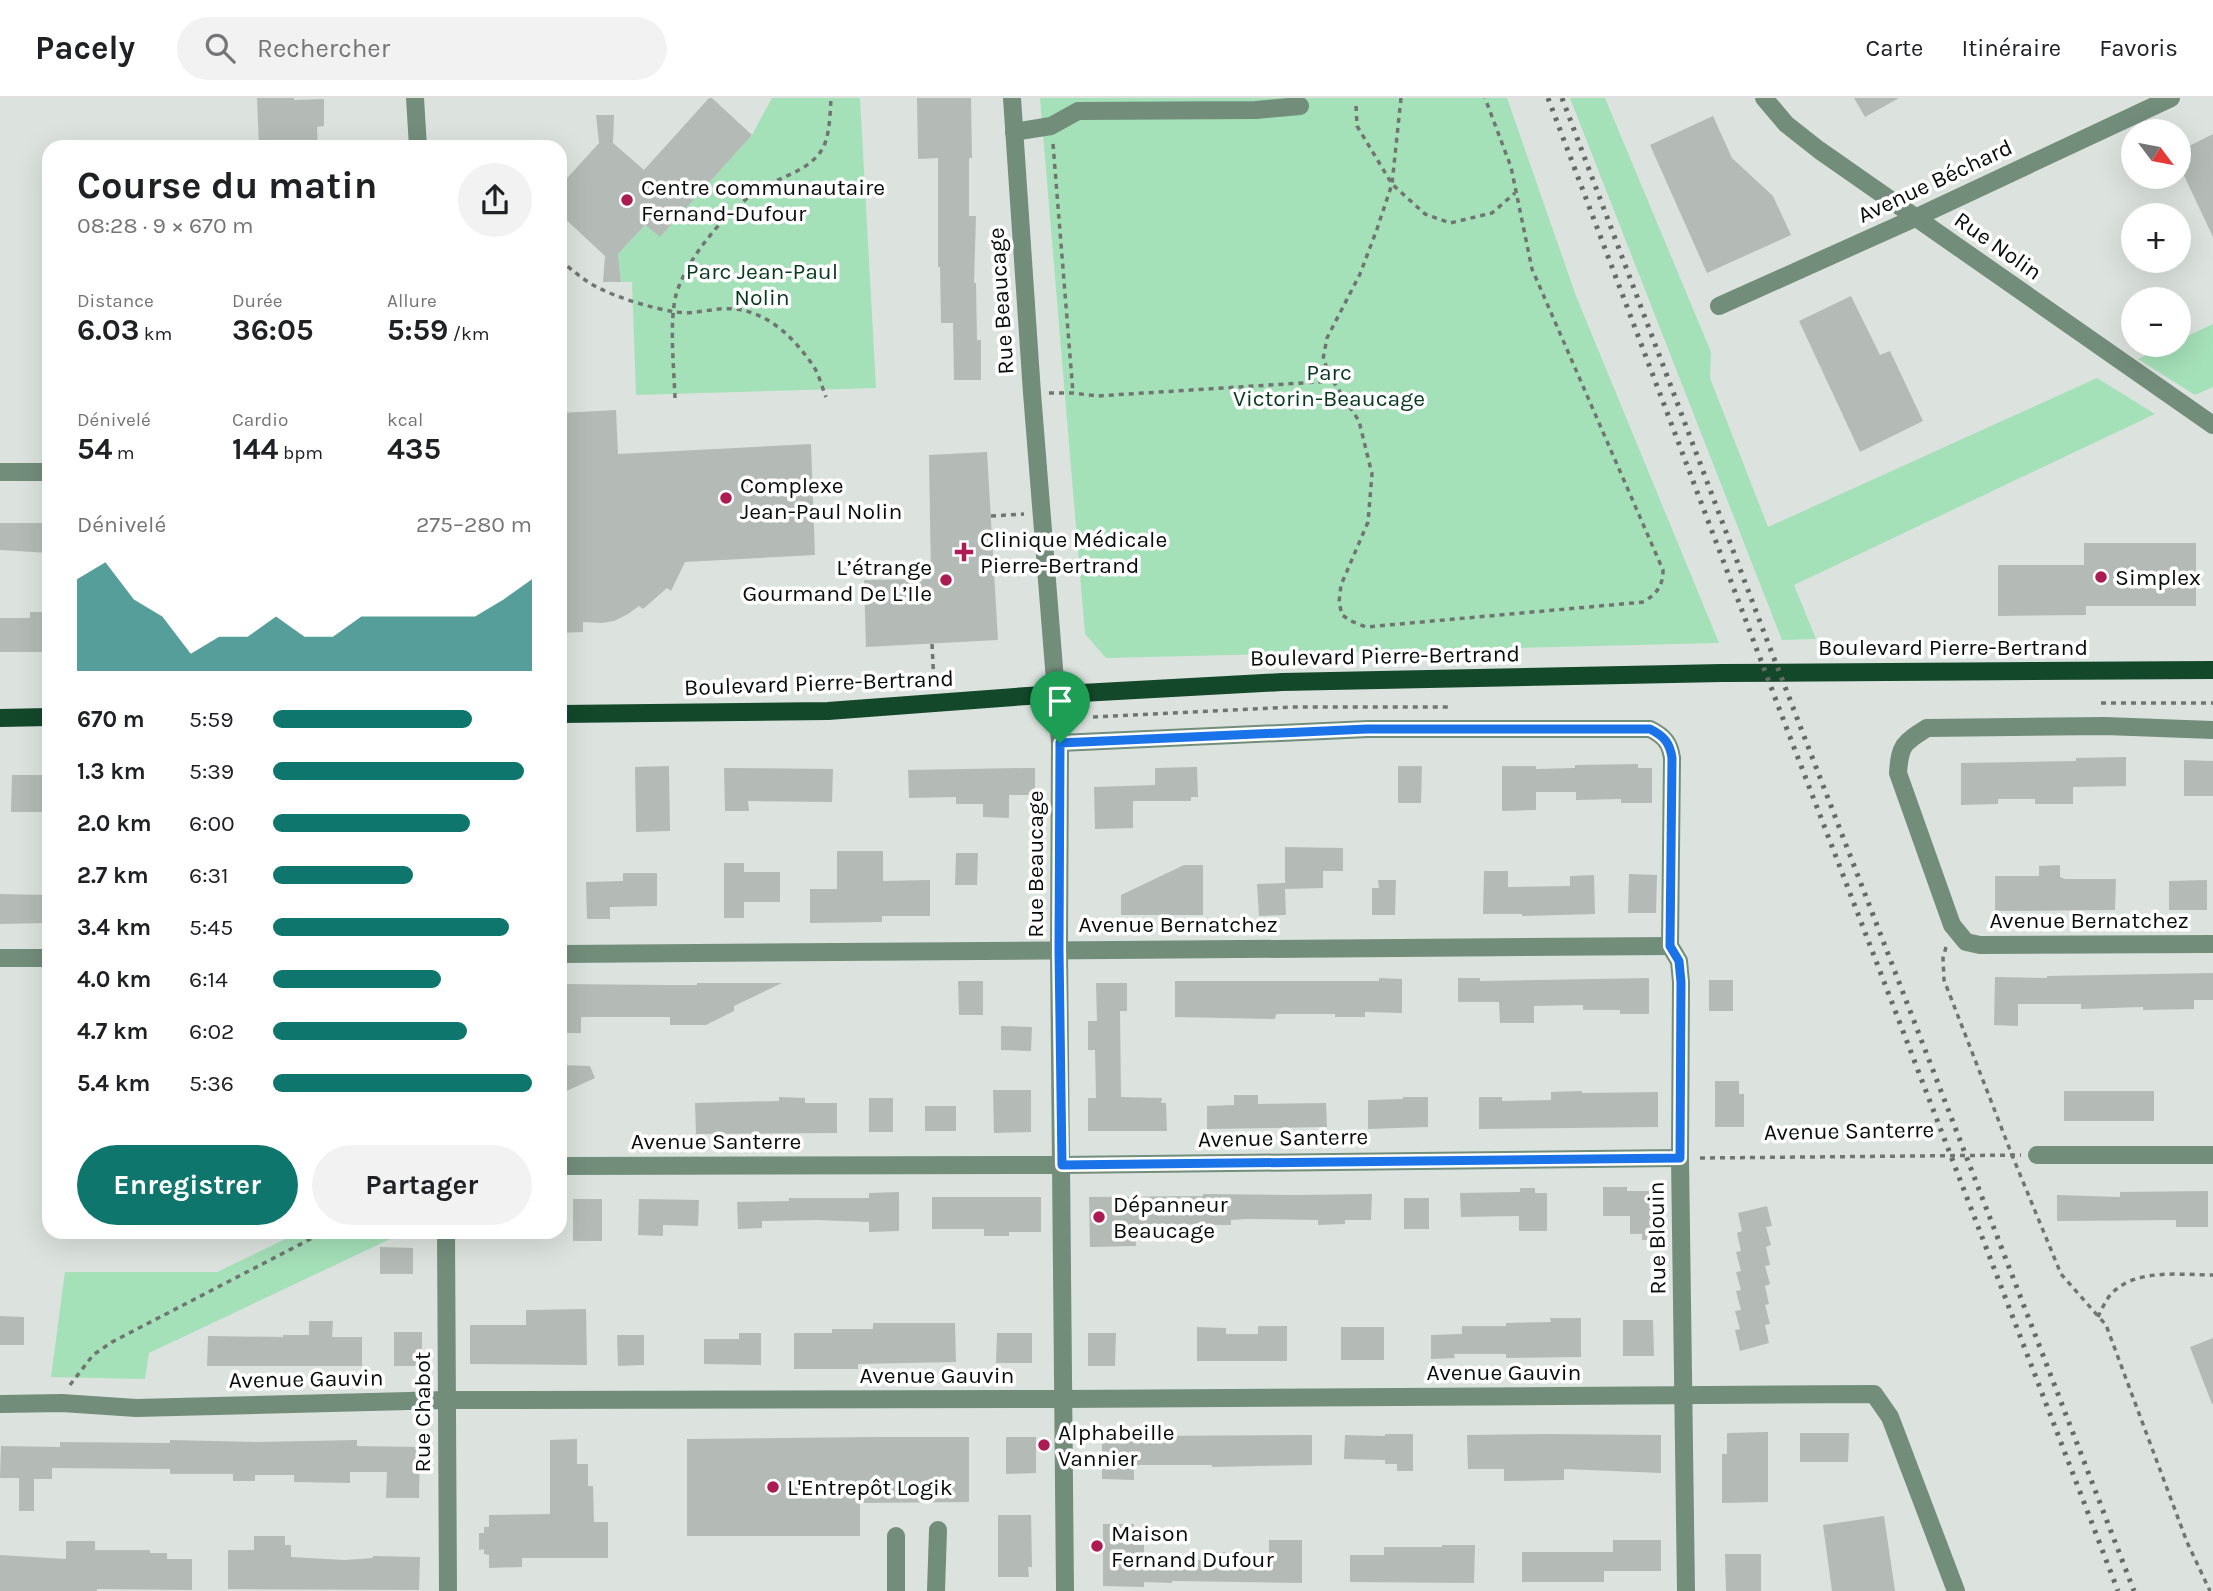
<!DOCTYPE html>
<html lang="fr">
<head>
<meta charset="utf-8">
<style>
	:root { --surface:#fff; --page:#f2f2f2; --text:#202124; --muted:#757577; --line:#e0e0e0; --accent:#0f766e }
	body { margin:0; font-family:Karla,sans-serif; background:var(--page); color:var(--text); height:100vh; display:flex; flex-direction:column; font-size:26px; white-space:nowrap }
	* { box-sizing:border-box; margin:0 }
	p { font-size:23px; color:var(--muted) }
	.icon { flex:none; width:38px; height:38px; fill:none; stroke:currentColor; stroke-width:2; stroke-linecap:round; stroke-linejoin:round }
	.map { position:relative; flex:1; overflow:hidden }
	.drawer { position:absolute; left:42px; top:42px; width:525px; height:1099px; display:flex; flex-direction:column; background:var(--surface); border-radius:21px; box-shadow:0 7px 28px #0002 }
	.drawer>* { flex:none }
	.needle { width:46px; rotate:122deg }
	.controls { position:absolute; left:2121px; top:21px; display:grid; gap:14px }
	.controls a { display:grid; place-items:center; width:70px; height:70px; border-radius:50%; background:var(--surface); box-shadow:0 7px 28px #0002; font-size:35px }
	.pin { position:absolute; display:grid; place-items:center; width:60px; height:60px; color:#fff; margin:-72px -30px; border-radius:50% 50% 50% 0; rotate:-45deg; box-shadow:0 0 7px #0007 }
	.pin .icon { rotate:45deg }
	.round { display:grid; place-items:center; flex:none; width:74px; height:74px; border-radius:37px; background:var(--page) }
	.headline { display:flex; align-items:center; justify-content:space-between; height:119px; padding:0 35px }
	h1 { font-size:38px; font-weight:700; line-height:52px }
	.figures { display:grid; grid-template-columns:repeat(3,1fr); gap:10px; height:119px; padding:7px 35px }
	.figures div { display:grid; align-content:center }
	.figures b { font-size:30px; font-weight:700 }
	.figures small { font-size:19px; font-weight:400 }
	.figures p { font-size:19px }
	.chart { height:196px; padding:14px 35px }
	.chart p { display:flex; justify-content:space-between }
	.chart svg { width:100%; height:126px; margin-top:7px; fill:var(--accent); opacity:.7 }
	.primary-button { display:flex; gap:14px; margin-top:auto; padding:14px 35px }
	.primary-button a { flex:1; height:80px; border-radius:42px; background:var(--accent); color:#fff; font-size:28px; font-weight:700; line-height:80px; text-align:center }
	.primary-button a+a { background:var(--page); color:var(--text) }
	ul { padding:0 35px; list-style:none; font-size:23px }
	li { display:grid; grid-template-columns:112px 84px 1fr; align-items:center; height:52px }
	li i { height:18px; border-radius:9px; background:var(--accent) }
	header { display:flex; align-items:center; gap:42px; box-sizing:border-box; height:98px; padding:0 35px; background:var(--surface); border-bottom:2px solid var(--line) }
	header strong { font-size:33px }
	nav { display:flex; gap:38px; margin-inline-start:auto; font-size:24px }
	.search { width:490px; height:63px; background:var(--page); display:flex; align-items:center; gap:18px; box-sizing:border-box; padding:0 24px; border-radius:38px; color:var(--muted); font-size:26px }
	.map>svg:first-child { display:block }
</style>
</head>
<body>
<header>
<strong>Pacely</strong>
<div class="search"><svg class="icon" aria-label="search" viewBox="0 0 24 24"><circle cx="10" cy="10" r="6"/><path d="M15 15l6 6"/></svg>Rechercher</div>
<nav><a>Carte</a><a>Itinéraire</a><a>Favoris</a></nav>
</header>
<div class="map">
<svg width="2213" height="1493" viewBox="0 0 2213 1493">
	<rect width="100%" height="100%" fill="#dce3de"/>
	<!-- green -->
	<g fill="#a4e0b8">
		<path d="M772,0h88l16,290 -240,7 -4,-113h-11l-3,-28 27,-29 15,12 92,-102z"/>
		<path d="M1040,0h467l69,198 143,347 -613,15 -21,-24z"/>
		<path d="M1570,0h35l106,254 -1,26 58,149 329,-149 58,36 -361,171 22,54 -34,1z"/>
		<path d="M2213,226v63l-18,8 -57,-36 31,-14h10v-5z"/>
		<path d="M300,1134h105l-256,121 -4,26 -94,-2 14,-105h152z"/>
	</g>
	<!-- building -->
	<g fill="#b4bbb6">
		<path d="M257,0h37v2l30,-1v27l-7,1 1,20h-59z"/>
		<path d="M709,0h3l40,37 -92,102 -15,-12 -27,29 3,28h-18l2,-26 -45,-42v-28l39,-43 -3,-28h18l-1,28 31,27z"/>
		<path d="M917,0h54l1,60h-3v58h7l-2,67h2l1,57h4v40h-27l-1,-57h-12l-1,-56h-2v-109l-20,1z"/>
		<path d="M1854,0h45l-34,19z"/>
		<path d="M1713,18l19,42 41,38 18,39 -84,38 -57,-128z"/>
		<path d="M2213,36v103l-34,-72v-14z"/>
		<path d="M1851,198l29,59 10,-4 33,70 -63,31 -61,-131z"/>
		<path d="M616,312l2,44 193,-10 4,111 -130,7 -14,29 -4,-3 -24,21 -4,-3 -11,8 -14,7 -13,2 -18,-1v10l-23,1v-220z"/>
		<path d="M987,354l11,188 -132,7 -2,-67 67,-1 -2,-124z"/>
		<path d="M0,425h49v30l-49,-3z"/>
		<path d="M2084,445h112v63h-110v9l-88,1v-51h86z"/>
		<path d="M30,514h19v40h-49v-34h30z"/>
		<path d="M2126,659v29l-53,1v17h-38v-5h-37v5l-37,1v-42l115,-2v-3z"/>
		<path d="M2184,662l29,1v35h-29z"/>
		<path d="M1638,666v4h14v35h-31v-4l-45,1v-8h-40v18l-34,1v-45h34v3l39,-1v-3z"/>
		<path d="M669,668l1,65 -34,1 -1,-65z"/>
		<path d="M1398,668h24l-1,37h-23z"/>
		<path d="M1197,669l1,30h-7v4h-58v27l-38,1 -1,-42 61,-2v-17z"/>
		<path d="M724,670l109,1 -1,33 -84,-1 1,10h-24z"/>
		<path d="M1025,670h10v27h-26v23l-26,-1v-13h-27v-7l-47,1 -1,-28z"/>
		<path d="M12,677h37v37h-38z"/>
		<path d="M1285,749l58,1v23h-20v17l-38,1 1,26 -27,1 -2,-32 28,-1z"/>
		<path d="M837,753h46v30l47,-1v36h-48v6l-72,1v-34h27z"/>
		<path d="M956,755h22l-1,32h-22z"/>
		<path d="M724,765h20v9h36v30h-36v16h-20z"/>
		<path d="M1184,767h19v50h-82v-20z"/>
		<path d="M2060,767v12l5,2h51l-1,31 -120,1v-35h44v-10z"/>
		<path d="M1484,773h24v16l62,-1v-10l24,-1 1,39 -73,2v-2h-39z"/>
		<path d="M623,775h34v33l-47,1v12h-23l-1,-37 37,-1z"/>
		<path d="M1629,776l28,1 -1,38h-28z"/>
		<path d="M1378,782h18l-1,35h-23v-27h7z"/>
		<path d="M2207,782v30h-38v-29z"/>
		<path d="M0,796l49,1v28l-49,1z"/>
		<path d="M2213,875v27h-19v9l-51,1v-3l-62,2v-5h-63v22l-24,-1 1,-48 52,1v-2z"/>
		<path d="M1379,880l23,1v34l-37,-1v5h-30v-3h-59l-1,5 -100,-2v-36h204z"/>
		<path d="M1458,880h22v3l169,-3v36h-29v-4h-37v-5l-49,1v17h-34l-1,-21h-41z"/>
		<rect x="1709" y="882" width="24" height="31"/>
		<path d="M958,883h25v34h-24z"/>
		<path d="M697,885h85l-48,23v5l-28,14h-36v-8h-89v16h-21v-49l105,1h32z"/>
		<path d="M1096,885h31v28h-7l1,86 41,1 -1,5h5l1,28h-79v-33h8l-1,-48h-7v-29h9z"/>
		<path d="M1001,928l31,1 -1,24 -30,-1z"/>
		<path d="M560,967l30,1 5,12 -35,16z"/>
		<path d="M1715,983h24v13h5v33h-29z"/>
		<path d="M993,992h38v42l-37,1z"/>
		<path d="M1582,993v2l76,-1v35l-179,2v-32h23v4l49,-1v-8z"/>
		<rect x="2064" y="993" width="90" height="30"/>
		<path d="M1234,997h24v9l68,-1 1,24 -120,2v-23l27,-1z"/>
		<path d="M779,999l26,1v5h32v30l-141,1 -1,-31 84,-2z"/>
		<path d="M1403,999h25v30l-60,2v-29l35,-1z"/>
		<rect x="869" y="1000" width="24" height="34"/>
		<rect x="925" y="1008" width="31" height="25"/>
		<path d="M1603,1089h24v4h31v49h-16v-6h-12v-18h-27z"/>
		<path d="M1520,1090h15v5h12v38h-28v-15l-58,1 -1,-24 60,-1z"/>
		<path d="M2208,1093v36h-32v-7l-119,1v-26l63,2v-5z"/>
		<path d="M899,1094v39l-30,1v-10l-52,-2 -55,1v7l-24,1 -1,-27 52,-1v-3h80v-5z"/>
		<path d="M1203,1096l93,1 76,-1 -1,26h-26v4l-27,1v-5l-72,-1 -15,1v5l-96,-1 1,22 -46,1 -1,-50 114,-1z"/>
		<path d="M932,1099h109v35h-32v4h-25v-7h-52z"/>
		<rect x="1404" y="1100" width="25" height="31"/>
		<rect x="573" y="1101" width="29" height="42"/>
		<path d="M639,1101l60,1 -1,26 -35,-1v11l-25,-1z"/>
		<path d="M1767,1108l5,20 -6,1 5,18 -5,2 4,18 -5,1 5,18 -5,2 4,18 -4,1 5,19 -5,1 4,18 -29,8 -5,-21 5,-1 -5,-18 6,-1 -5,-19 5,-1 -5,-18 5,-1 -5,-19 5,-1 -4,-18 5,-2 -4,-18z"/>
		<path d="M380,1149l33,1v26h-33z"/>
		<path d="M586,1211l1,56 -117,-1v-39h56v-15z"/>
		<path d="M0,1218l24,1v28h-24z"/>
		<path d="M1550,1220h31v39l-75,1v-4h-52l1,4 -24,1v-24l31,-1v-8h44v-3l45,-1z"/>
		<path d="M1623,1222h30l1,36h-31z"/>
		<path d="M309,1223h24l-1,16h30v29h-155l1,-30 75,1v-2h26z"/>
		<path d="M873,1225h82l1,39 -98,2v5h-64v-36h38v-4h41z"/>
		<path d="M1258,1228h29v35h-90v-34l29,1v6h32z"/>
		<rect x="1341" y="1229" width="43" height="33"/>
		<rect x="394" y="1234" width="28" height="34"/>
		<path d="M739,1235h22v32l-57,-1v-25h35z"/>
		<path d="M997,1235h35v30h-36z"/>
		<path d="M1088,1235h28l-1,33h-27z"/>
		<path d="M617,1237h27v30l-26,1z"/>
		<path d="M2213,1240v66h-1l-22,-57z"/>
		<path d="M1768,1334v70l-46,1v-49h5v-21z"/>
		<path d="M1800,1335h49l-1,29h-48z"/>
		<path d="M1102,1336h32v2l178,-1v30l-100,2v-2h-78v15l-32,-1z"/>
		<path d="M1385,1336h28v37h-16v-7h-12v-4l-41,-1 1,-24 40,1z"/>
		<path d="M1547,1336l114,1v38l-97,-4v11l-60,1v-12h-36l-1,-34z"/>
		<path d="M875,1339h94v65l-109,1v33h-173v-97z"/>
		<path d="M1006,1339h30v36l-30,1z"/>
		<path d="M577,1341v25h11v22h5l1,36h14v36h-86v9l-33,1v-13l-5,-1v-5l-5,1v-17h5v-6h5v-12l61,-1v-74z"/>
		<path d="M170,1342l88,2 99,-2v6l63,1 -1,51h-33l1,-26h-37v11l-56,-1v-7h-39v6h-22v-7h-63v-5l-118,-1v11h-18v32h-15v-33h-19l1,-32 59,1v-5l110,1z"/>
		<path d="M998,1417h33l1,52h-4l1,10h-31z"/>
		<path d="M1884,1418l11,75h-63l-9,-66z"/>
		<path d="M1103,1426h31l-1,21h11v13l59,2 1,-8 65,1v-13h33v43l-130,-2v2l-28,-1v5l-41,-1z"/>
		<path d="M254,1438h31v9h6v12l54,3 28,-2v-2l47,1 -1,33 -191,-1v-39h26z"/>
		<path d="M1613,1442h48v31h-57v11h-82v-30h91z"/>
		<path d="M66,1443h29v9h55v3h17v6h25v31l-95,-1v2h-97v-36l66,4z"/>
		<path d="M1442,1447h33l-1,38 -124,-1v-27h34v-8h58z"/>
		<path d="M1725,1456h36v37h-35z"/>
	</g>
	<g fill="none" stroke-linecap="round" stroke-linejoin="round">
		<!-- path -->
		<g stroke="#707572" stroke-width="3.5" stroke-dasharray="5 5" stroke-linecap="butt">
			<path d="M1401,0l-9,86 -15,45 -17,45 -33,64 -4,21 10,22 26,40 13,53 -4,48 -27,63 -2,17 3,13 9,6 15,6 278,-25c13,-9 19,-16 19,-32l-131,-301 -21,-102 -26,-69"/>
			<path d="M1356,8l1,20 35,58 33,30 25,9 42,-10 23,-20"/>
			<path d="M1053,46l20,249"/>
			<path d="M560,162c11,9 22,19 35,26 22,12 56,22 81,26 20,3 38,-5 58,-3 35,3 61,30 80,58 5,8 8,20 12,30"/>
			<path d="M1049,295h24l24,3 236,-15"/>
			<path d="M675,300c-1,-30 -6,-75 1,-103 11,-39 56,-91 91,-110 20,-10 46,-17 57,-39 6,-15 6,-32 7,-48"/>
			<path d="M991,418l33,-2"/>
			<path d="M932,546l2,40"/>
			<path d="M2101,605h112"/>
			<path d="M1093,619l199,-10h157"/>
			<path d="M1946,849l-3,11 1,22 68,175 49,119 45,51 81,217 23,49"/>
			<path d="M1700,1060l321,-3"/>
			<path d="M2098,1219c4,-8 8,-18 14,-24 25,-25 69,-18 101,-18"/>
			<path d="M70,1287l23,-30 19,-13 212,-110"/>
		</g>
		<!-- minor -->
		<g stroke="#738d7b" stroke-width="18">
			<path d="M415,0l3,49"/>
			<path d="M1012,0l20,295 28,350 -1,207 6,641"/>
			<path d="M1764,0l22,26 33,26 394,275"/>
			<path d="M1014,34l37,-6 27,-15 178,-1 44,-4"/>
			<path d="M1719,208l196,-88 256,-120"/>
			<path d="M0,374h49"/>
			<path d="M2213,632l-108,-4 -178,2c-24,15 -27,17 -29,45l54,152 14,17 14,3 233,-1"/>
			<path d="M1060,645l308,-14h282c14,7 20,14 22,29l-2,188 9,15 2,21 -1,176 6,433"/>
			<path d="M560,856l1110,-8"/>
			<path d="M0,860h49"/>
			<path d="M2037,1057h176"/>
			<path d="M560,1068l502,-1 618,-7"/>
			<path d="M446,1134l2,359"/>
			<path d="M0,1306l62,-1 74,5 311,-8 615,-1 812,-5 16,23 66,174"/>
			<path d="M896,1493v-55"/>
			<path d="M936,1493l2,-61"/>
		</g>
		<!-- major -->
		<g stroke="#13482b" stroke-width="18">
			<path d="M560,616l268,-3 199,-15 255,-14 440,-9 491,-3"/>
			<path d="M0,620l49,-1"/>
		</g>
		<!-- rail -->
		<g stroke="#666b67" stroke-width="5" stroke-dasharray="3.5 7" stroke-linecap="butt">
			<path d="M1548,0l237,626 333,867"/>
			<path d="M1562,0l203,537 369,956"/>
		</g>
	</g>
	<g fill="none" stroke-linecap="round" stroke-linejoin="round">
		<!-- route casing -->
		<g stroke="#fff" stroke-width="14">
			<path id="route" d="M1367,631h283c14,7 20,14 22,29l-2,188 9,15 2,21 -1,176 -618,7 -3,-215 1,-207z"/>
		</g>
		<!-- route -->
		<use href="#route" stroke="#1a73e8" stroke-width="9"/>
	</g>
	<!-- markers -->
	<g fill="#ac1b52" stroke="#fff" stroke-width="2.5">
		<circle cx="627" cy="102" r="7"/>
		<circle cx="726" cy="400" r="7"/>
		<path d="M960.5 443.5h7v7h7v7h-7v7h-7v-7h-7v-7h7z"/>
		<circle cx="2101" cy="479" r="7"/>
		<circle cx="946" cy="482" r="7"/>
		<circle cx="1099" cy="1119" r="7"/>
		<circle cx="1044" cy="1347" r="7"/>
		<circle cx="773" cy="1389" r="7"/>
		<circle cx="1097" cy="1448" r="7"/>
	</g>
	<g text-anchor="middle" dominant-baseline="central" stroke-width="7" stroke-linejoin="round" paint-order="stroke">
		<!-- street labels -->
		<g font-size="23" fill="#0a0d0b" stroke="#fff">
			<text transform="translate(1935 83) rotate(-25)">Avenue Béchard</text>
			<text transform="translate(1998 148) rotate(35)">Rue Nolin</text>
			<text transform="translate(1001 203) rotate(-94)">Rue Beaucage</text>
			<text x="1953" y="549">Boulevard Pierre-Bertrand</text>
			<text transform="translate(1385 558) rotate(-1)">Boulevard Pierre-Bertrand</text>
			<text transform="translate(819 585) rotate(-2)">Boulevard Pierre-Bertrand</text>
			<text transform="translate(1035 766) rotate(-90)">Rue Beaucage</text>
			<text x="2089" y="822">Avenue Bernatchez</text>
			<text x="1178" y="826">Avenue Bernatchez</text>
			<text transform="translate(1849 1033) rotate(-1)">Avenue Santerre</text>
			<text transform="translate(1283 1040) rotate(-1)">Avenue Santerre</text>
			<text x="716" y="1043">Avenue Santerre</text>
			<text transform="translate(1657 1140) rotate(-91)">Rue Blouin</text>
			<text x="1504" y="1274">Avenue Gauvin</text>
			<text x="937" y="1277">Avenue Gauvin</text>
			<text transform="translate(306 1281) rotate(-1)">Avenue Gauvin</text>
			<text transform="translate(422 1314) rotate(-90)">Rue Chabot</text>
		</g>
		<!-- poi labels -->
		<g font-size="23" fill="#0a0d0b" stroke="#fff" text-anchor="start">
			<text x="641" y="89">Centre communautaire<tspan x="641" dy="26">Fernand-Dufour</tspan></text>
			<text x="740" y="387">Complexe<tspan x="740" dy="26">Jean-Paul Nolin</tspan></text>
			<text x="980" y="441">Clinique Médicale<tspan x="980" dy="26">Pierre-Bertrand</tspan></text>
			<text x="932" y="469" text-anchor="end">L’étrange<tspan x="932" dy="26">Gourmand De L’Ile</tspan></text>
			<text x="2115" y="479">Simplex</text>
			<text x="1113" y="1106">Dépanneur<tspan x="1113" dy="26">Beaucage</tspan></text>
			<text x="1058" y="1334">Alphabeille<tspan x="1058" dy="26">Vannier</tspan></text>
			<text x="787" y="1389">L'Entrepôt Logik</text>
			<text x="1111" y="1435">Maison<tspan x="1111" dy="26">Fernand Dufour</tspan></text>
		</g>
		<!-- park labels -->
		<g font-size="23" fill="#063a1f" stroke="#fff">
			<text x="762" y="173">Parc Jean-Paul<tspan x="762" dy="26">Nolin</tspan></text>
			<text x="1329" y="274">Parc<tspan x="1329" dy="26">Victorin-Beaucage</tspan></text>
		</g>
	</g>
</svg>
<div class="controls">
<a><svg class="needle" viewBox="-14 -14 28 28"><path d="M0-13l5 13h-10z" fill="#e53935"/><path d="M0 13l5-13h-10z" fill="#757577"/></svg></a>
<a>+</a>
<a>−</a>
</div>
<div class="pin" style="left:1060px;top:645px;background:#1e9e55"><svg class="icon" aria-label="arrive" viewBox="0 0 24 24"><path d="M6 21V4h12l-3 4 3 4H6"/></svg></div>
<section class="drawer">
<div class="headline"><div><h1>Course du matin</h1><p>08:28 · 9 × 670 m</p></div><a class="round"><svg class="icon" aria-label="share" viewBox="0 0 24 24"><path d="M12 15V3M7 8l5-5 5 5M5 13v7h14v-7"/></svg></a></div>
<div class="figures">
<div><p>Distance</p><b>6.03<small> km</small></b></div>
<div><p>Durée</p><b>36:05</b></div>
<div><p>Allure</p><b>5:59<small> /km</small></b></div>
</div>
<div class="figures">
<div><p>Dénivelé</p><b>54<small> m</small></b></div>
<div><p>Cardio</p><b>144<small> bpm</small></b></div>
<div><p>kcal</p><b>435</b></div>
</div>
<div class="chart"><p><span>Dénivelé</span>275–280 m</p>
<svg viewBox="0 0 160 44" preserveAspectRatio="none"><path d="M0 44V12L10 6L20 19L30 25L40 38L50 32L60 32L70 25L80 32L90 32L100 25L110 25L120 25L130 25L140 25L150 19L160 12V44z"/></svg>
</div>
<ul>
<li><b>670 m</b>5:59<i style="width:77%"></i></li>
<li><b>1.3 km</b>5:39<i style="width:97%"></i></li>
<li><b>2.0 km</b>6:00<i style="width:76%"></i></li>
<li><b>2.7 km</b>6:31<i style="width:54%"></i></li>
<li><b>3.4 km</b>5:45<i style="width:91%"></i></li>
<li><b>4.0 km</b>6:14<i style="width:65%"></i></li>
<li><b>4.7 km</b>6:02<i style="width:75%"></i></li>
<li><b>5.4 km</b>5:36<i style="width:100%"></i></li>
</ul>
<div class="primary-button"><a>Enregistrer</a><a>Partager</a></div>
</section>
</div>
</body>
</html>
